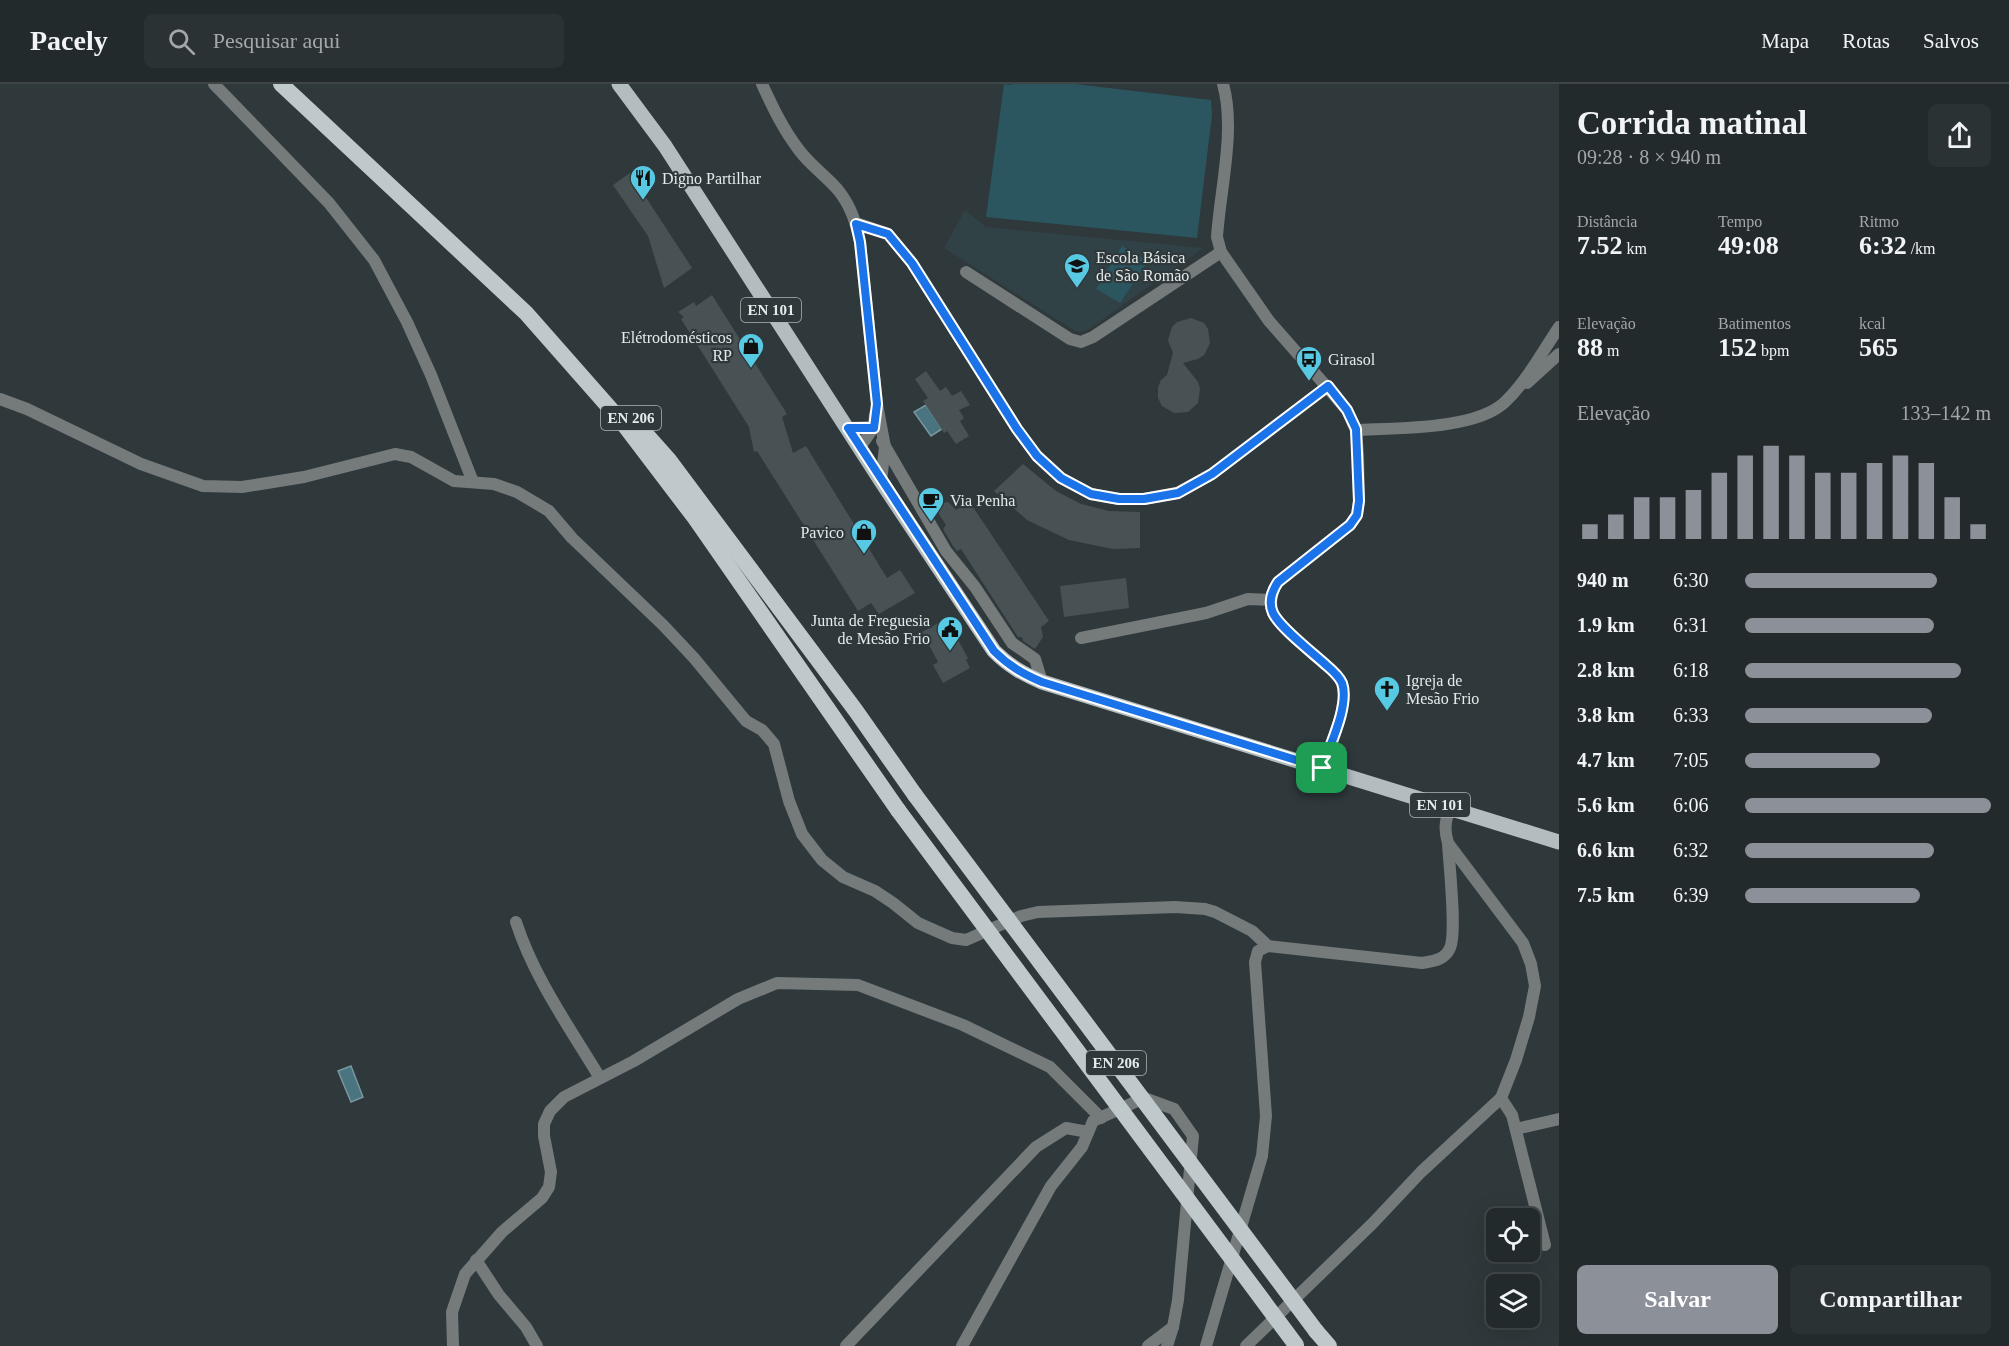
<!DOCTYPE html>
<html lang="pt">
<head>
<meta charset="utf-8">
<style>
	:root { --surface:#232a2c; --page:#2b3234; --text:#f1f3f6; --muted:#a3a7a9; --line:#404648; --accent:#8c9099 }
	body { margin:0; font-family:Georgia,serif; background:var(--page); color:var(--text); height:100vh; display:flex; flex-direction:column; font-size:22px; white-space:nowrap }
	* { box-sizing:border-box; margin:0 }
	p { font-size:20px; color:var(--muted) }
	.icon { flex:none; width:33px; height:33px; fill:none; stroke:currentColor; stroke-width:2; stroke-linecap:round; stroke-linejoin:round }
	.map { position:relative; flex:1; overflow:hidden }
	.side { display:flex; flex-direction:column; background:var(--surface); width:450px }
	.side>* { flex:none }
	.buttons { position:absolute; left:1486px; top:1124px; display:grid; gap:12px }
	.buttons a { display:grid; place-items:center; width:54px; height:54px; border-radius:9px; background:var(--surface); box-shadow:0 6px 24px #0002,0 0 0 2px var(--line); font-size:30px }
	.pin { position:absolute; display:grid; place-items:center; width:51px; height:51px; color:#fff; margin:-26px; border-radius:12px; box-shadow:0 3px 9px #0006 }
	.round { display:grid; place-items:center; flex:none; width:63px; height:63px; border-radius:9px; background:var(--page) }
	.overview { display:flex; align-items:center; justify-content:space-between; height:102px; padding:0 18px }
	h1 { font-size:33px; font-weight:800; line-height:45px }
	.figures { display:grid; grid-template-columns:repeat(3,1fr); gap:9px; height:102px; padding:6px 18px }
	.figures div { display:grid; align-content:center }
	.figures b { font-size:26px; font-weight:800 }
	.figures small { font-size:16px; font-weight:400 }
	.figures p { font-size:16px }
	.chart { height:168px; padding:12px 18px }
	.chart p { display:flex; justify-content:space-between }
	.chart svg { width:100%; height:108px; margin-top:6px; stroke:var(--accent); stroke-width:6 }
	.button { display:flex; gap:12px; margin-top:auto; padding:12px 18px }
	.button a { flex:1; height:69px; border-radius:9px; background:var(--accent); color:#fff; font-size:24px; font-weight:800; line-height:69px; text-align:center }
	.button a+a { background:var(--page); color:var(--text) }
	ul { padding:0 18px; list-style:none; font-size:20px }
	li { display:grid; grid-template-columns:96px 72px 1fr; align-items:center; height:45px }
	li i { height:15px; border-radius:8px; background:var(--accent) }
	header { display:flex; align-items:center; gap:36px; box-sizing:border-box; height:84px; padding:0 30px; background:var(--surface); border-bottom:2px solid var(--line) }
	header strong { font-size:28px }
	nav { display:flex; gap:33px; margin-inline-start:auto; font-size:21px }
	.search { width:420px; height:54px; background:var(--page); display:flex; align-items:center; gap:15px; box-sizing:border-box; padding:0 21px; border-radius:9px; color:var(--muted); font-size:22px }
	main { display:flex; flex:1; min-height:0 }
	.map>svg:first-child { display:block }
</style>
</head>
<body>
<header>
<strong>Pacely</strong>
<div class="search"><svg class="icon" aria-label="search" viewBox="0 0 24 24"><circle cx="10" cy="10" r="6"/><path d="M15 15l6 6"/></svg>Pesquisar aqui</div>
<nav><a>Mapa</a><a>Rotas</a><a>Salvos</a></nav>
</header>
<main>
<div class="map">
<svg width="1559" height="1262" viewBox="0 0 1559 1262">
	<rect width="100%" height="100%" fill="#2f383b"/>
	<!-- built -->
	<path fill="#314247" d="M965,126l21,17 217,21 -114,81 -9,3 -5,-1 -131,-83z"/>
	<!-- green -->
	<g fill="#2b555f">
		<path d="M1004,0l8,1v-1h63l136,16 1,15 -15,123 -211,-21z"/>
		<path d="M1122,162l26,15 -28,42 -24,-14z"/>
	</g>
	<!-- water -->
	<g fill="#4a747f" stroke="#7897a0" stroke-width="1.5">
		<path d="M926,321l16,24 -11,7 -17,-24z"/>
		<path d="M351,982l12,31 -12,5 -13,-31z"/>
	</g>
	<!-- building -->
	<g fill="#485254">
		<path d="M630,89l62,95 -28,20 -16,-52 -35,-51z"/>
		<path d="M712,211l75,119 -5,3 11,36 13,-7 81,132 13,-8 15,23 -36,21 -8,-11 -13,8 -101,-160 -3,1 -5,-25 -68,-108 3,-2 -6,-5 16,-10 2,4z"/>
		<path d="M1191,234l13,5 4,6 2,14 -6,12 -6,4 -15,4 15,19 2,7 -2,14 -10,9 -14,1 -12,-7 -4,-8v-11l3,-7 6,-5 6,-22 -5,-13 4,-13 5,-5z"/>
		<path d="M926,287l14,20 6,-4 6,9 9,-5 9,14 -11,5 5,8 -4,3 9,15 -13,8 -9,-13 -3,2 -21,-32 5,-3 -13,-19z"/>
		<path d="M1023,380l33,27 25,13 28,7 31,1v36l-27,1 -44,-9 -42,-20 -33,-29z"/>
		<path d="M969,417l80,120 -8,6 2,10 -8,12 -12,-8 -1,-4h-4l-57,-88 -4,2 -4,-5 -10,-17 3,-4 -13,-20 15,-3 8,8z"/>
		<path d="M1126,494l3,30 -65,9 -4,-31z"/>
		<path d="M940,538l5,8 5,-2 8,12 10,18 -2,2 4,8 -27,15 -10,-18 5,-3 -16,-30z"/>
	</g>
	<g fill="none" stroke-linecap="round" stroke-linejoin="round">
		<!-- minor -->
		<g stroke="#757a7b" stroke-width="12">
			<path d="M214,0l115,119 45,57 33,62 24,53 42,107"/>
			<path d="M1223,0c13,45 -3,106 -6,153l4,15 48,69 78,89 9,20 2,25 1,46 -2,14 -7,10 -72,57c-6,9 -9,20 -5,31 7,15 40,40 53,52 6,5 13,11 16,18 8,22 -13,64 -20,85"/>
			<path d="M856,139l32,11 24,29 105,166 20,27 24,22 30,16 28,5h25l33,-6 35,-19 116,-88"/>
			<path d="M966,188l104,67 11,3 12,-5 128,-85"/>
			<path d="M1527,299l32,-29"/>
			<path d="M0,315l27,10 114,55 62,22 39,1 62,-10 91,-23 16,3 43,24 40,3 23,8 32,19 23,27 91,87 31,33 52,63 16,9 12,14 15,57 13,33 20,26 21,17 32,14 18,12 25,20 34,15 14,2 55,-24 17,-4 137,-5 30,2 10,3 37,19 16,15"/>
			<path d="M1356,346c39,-2 120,0 149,-28 22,-21 37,-50 54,-75"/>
			<path d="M882,357l64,110 29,36 37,56 23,16 7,23"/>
			<path d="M1081,554l125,-25 42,-14 23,1"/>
			<path d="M516,838c18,56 54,106 84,156"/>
			<path d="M1501,1014l11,17 33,130"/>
			<path d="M1516,1045l43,-10"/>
			<path d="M476,1176l23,35 27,32 11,19"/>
			<path d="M453,1262l-1,-34 13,-38 37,-42 40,-34 7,-11 2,-15 -7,-36v-12l6,-13 14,-14 70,-36 104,-62 39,-16 81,2 105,40 87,42 51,51"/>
			<path d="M846,1262l190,-199 30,-19 22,4"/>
			<path d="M962,1262l89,-160 31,-39 11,-26 51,-23 30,11 19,27 -15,164 -5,27 -6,19"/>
			<path d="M1148,1262l25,-19"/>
			<path d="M1206,1262l56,-190 4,-40 -11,-154 3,-11 10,-5 154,17c11,-2 23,-3 28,-15 7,-15 -1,-84 -2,-105"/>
			<path d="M1246,1262l127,-123 48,-51 80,-74 15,-38 13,-43 6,-31 -4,-22 -8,-21 -75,-100c-4,-13 -3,-22 2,-35"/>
		</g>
		<!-- tertiary -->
		<g stroke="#757a7b" stroke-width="12">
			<path d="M762,0c11,24 21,45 37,66 11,15 27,26 39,40 13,16 18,33 22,52l17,162 8,43 -4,34"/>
			<path d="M847,344l27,-1"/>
			<path d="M860,363l14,-20 1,-13"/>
		</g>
		<!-- primary -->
		<path stroke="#b3bcbf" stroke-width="15" d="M619,0l46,62 216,335 113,170c15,15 29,23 48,31l517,160"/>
		<!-- trunk -->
		<g stroke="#bfc9cc" stroke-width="16">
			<path d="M281,0l245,229 96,109 73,96 203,292"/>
			<path d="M629,331l40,45 187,251 59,84"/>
			<path d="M1316,1247l13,15"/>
		</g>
		<!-- trunk-bridge -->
		<g stroke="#bfc9cc" stroke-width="16">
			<path d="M915,711l401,536"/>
			<path d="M898,726l398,535"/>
		</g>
	</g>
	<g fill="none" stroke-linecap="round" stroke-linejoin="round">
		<!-- route casing -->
		<g stroke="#fff" stroke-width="12">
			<path id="route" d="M856,140l32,10 24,29 105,166 20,27 24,22 30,16 28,5h25l34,-6 34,-19 116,-88 19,24 9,19 3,72 -2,14 -7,10 -72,57c-6,9 -10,20 -5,31 7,15 40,40 53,52 6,5 13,11 16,18 8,22 -13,64 -20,85l-280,-86c-19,-8 -33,-16 -48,-31l-146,-223h26l3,-24 -17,-162z"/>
		</g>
		<!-- route -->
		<use href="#route" stroke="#1a73e8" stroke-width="8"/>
	</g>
	<!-- icons -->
	<defs>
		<g id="restaurant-pin" transform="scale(1.35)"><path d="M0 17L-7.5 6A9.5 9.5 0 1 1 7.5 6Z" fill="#57c9e2" stroke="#2f383b"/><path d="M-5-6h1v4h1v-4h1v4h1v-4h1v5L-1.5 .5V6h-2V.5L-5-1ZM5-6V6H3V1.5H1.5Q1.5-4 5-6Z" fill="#111"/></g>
		<g id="school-pin" transform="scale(1.35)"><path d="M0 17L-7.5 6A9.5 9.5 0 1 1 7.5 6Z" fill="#57c9e2" stroke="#2f383b"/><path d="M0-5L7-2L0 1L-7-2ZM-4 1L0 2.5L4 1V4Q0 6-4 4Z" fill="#111"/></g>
		<g id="shop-pin" transform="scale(1.35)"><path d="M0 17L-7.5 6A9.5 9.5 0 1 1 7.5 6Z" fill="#57c9e2" stroke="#2f383b"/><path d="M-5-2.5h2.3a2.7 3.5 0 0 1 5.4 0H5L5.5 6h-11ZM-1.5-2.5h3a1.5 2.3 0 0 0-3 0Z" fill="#111"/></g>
		<g id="bus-pin" transform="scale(1.35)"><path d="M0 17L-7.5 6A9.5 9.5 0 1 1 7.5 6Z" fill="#57c9e2" stroke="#2f383b"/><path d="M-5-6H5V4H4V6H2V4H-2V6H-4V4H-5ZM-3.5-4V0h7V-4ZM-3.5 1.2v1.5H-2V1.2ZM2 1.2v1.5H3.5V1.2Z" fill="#111"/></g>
		<g id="cafe-pin" transform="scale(1.35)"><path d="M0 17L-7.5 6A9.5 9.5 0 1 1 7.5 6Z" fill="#57c9e2" stroke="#2f383b"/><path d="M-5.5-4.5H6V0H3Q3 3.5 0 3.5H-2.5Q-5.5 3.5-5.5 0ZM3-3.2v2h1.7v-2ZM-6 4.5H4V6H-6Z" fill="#111"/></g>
		<g id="civic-pin" transform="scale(1.35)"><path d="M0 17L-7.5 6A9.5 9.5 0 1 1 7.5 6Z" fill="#57c9e2" stroke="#2f383b"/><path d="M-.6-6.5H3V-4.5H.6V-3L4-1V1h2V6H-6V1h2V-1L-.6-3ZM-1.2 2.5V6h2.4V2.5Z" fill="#111"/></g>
		<g id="church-pin" transform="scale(1.35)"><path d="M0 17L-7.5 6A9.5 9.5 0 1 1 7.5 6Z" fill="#57c9e2" stroke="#2f383b"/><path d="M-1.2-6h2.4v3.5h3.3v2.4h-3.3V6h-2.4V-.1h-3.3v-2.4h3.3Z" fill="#111"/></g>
	</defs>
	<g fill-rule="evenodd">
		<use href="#restaurant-pin" x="643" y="94"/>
		<use href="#school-pin" x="1077" y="182"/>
		<use href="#shop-pin" x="751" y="262"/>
		<use href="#bus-pin" x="1309" y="275"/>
		<use href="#cafe-pin" x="931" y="416"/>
		<use href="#shop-pin" x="864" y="448"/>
		<use href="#civic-pin" x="950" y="545"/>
		<use href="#church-pin" x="1387" y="605"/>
	</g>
	<g text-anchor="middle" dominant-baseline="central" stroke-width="4.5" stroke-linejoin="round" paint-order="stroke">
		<!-- shield labels -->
		<g fill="#2f383b" stroke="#aeb5b7" stroke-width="1.5">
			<rect x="741" y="214" width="60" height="24" rx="4.5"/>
			<rect x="601" y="322" width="60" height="24" rx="4.5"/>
			<rect x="1410" y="709" width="60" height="24" rx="4.5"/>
			<rect x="1086" y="967" width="60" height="24" rx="4.5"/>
		</g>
		<g font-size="15" font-weight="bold" fill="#e5eaec">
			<text x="771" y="226">EN 101</text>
			<text x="631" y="334">EN 206</text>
			<text x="1440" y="721">EN 101</text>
			<text x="1116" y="979">EN 206</text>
		</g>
		<!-- poi labels -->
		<g font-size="16" fill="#e5eaec" stroke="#2f383b" text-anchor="start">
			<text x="662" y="94">Digno Partilhar</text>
			<text x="1096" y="173">Escola Básica<tspan x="1096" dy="18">de São Romão</tspan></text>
			<text x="732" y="253" text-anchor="end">Elétrodomésticos<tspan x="732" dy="18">RP</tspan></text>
			<text x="1328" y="275">Girasol</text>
			<text x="950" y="416">Via Penha</text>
			<text x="844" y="448" text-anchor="end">Pavico</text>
			<text x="930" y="536" text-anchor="end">Junta de Freguesia<tspan x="930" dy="18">de Mesão Frio</tspan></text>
			<text x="1406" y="596">Igreja de<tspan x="1406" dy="18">Mesão Frio</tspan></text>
		</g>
	</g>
</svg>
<div class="buttons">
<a><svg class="icon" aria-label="locate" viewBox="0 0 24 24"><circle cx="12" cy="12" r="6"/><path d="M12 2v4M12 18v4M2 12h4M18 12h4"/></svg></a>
<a><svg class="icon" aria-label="layers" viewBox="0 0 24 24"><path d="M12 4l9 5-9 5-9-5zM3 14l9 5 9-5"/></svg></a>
</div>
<div class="pin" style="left:1322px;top:684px;background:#1e9e55"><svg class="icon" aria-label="arrive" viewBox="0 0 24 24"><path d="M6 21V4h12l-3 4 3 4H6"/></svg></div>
</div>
<section class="side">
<div class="overview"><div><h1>Corrida matinal</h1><p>09:28 · 8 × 940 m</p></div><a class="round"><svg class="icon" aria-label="share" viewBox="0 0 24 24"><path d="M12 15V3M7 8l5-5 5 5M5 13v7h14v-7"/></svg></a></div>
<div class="figures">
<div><p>Distância</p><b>7.52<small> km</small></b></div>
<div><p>Tempo</p><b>49:08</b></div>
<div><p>Ritmo</p><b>6:32<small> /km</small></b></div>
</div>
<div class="figures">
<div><p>Elevação</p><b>88<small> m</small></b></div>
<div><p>Batimentos</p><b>152<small> bpm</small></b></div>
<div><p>kcal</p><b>565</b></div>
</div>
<div class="chart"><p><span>Elevação</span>133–142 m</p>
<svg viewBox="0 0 160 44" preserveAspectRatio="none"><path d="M5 44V38M15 44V34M25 44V27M35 44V27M45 44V24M55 44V17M65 44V10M75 44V6M85 44V10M95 44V17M105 44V17M115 44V13M125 44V10M135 44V13M145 44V27M155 44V38"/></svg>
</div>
<ul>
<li><b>940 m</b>6:30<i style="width:78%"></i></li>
<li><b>1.9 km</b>6:31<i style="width:77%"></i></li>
<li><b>2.8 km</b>6:18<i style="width:88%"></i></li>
<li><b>3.8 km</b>6:33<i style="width:76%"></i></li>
<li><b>4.7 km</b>7:05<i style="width:55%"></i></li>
<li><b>5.6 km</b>6:06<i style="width:100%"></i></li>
<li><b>6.6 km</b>6:32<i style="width:77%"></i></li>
<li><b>7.5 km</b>6:39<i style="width:71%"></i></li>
</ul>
<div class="button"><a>Salvar</a><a>Compartilhar</a></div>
</section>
</main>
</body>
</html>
